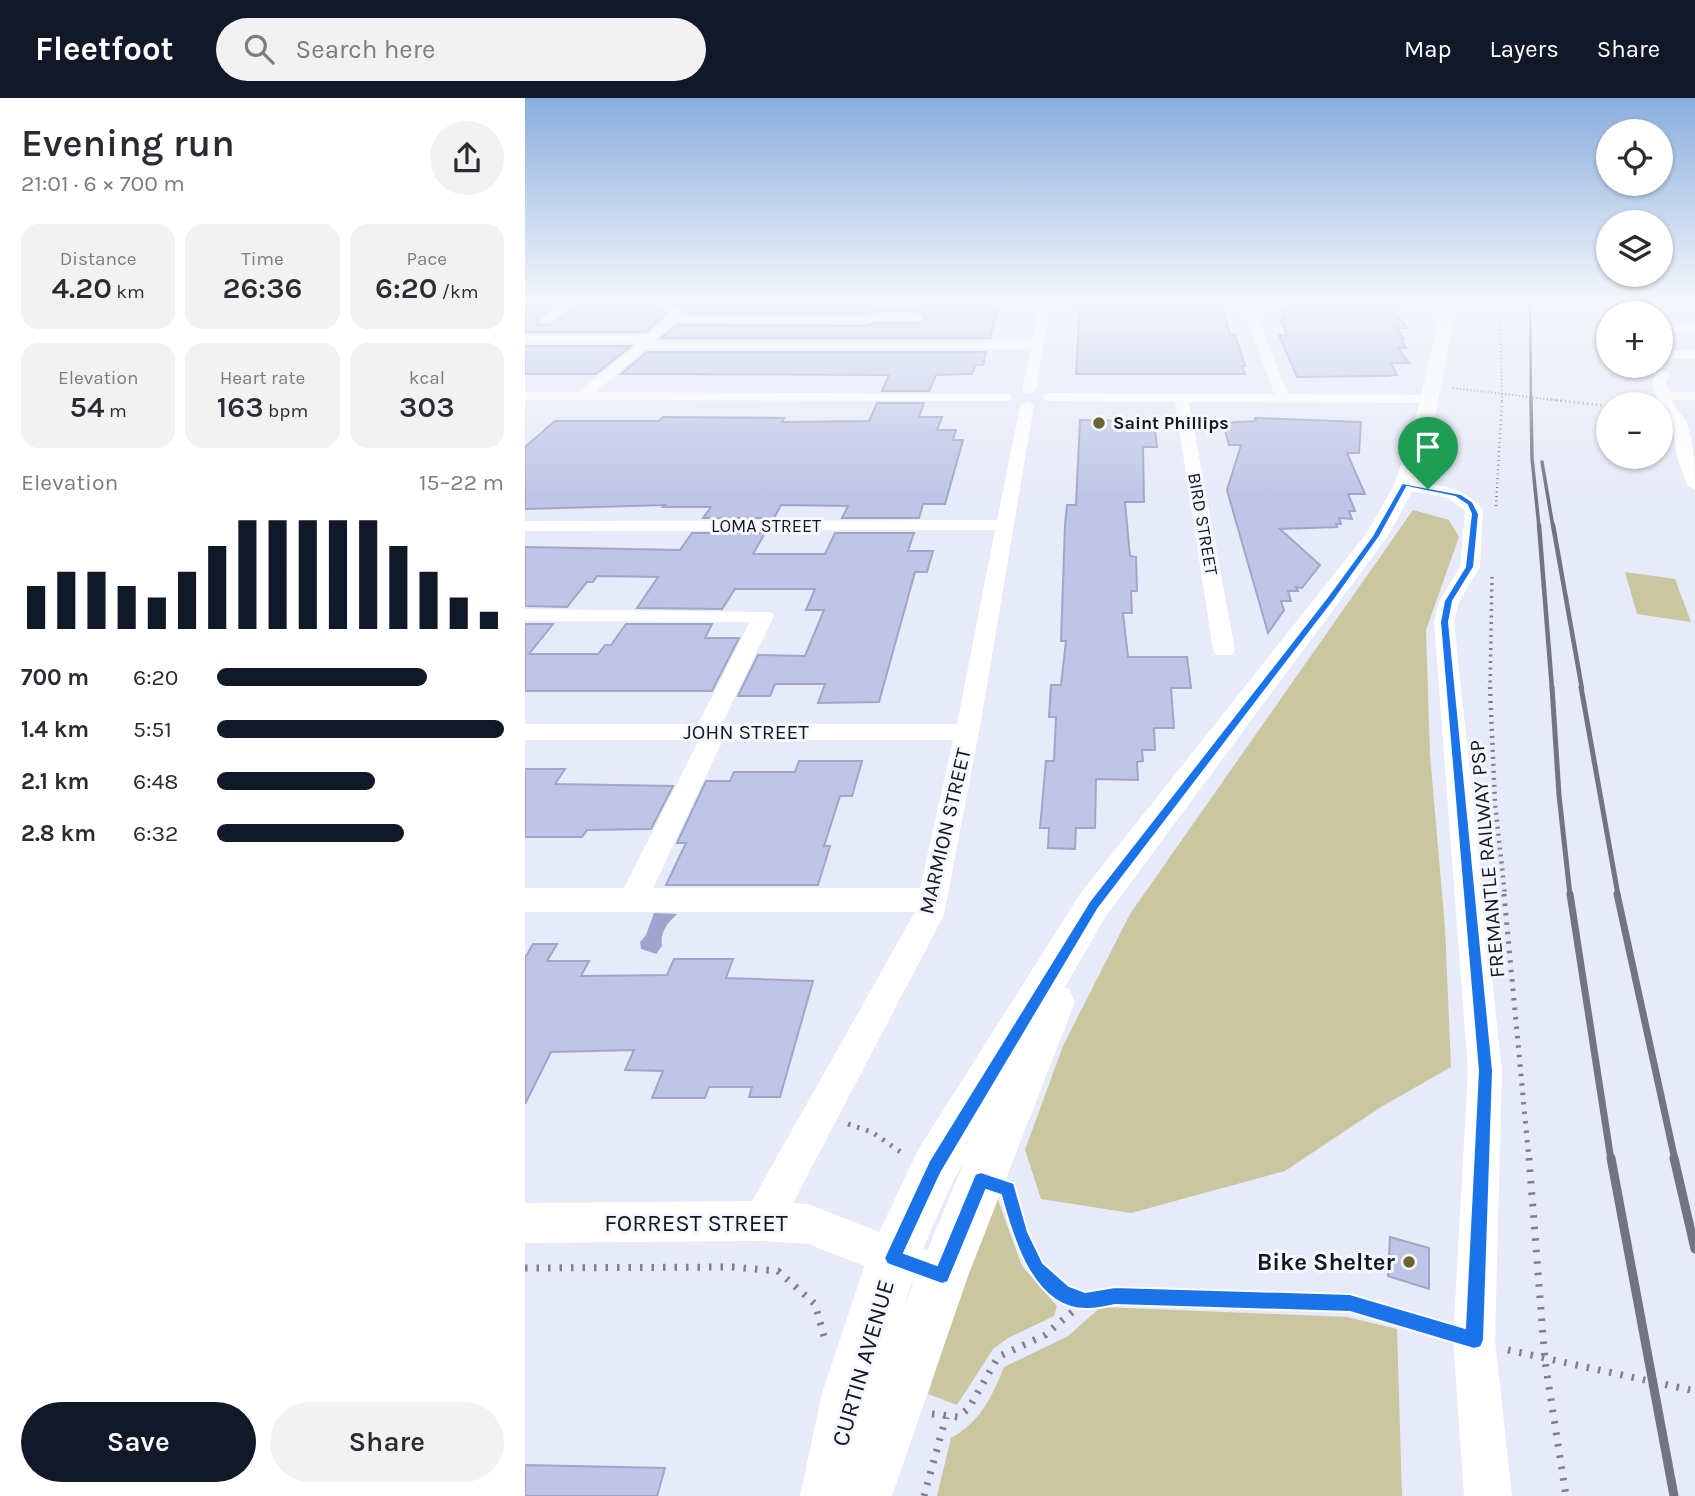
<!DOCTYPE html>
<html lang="en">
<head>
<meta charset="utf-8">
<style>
	:root { --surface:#fff; --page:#f2f2f3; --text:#2b2b33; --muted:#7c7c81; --accent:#111827 }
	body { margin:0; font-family:Karla,sans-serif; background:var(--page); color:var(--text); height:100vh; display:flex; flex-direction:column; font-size:26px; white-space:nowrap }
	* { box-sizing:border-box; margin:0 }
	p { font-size:23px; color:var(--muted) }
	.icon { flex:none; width:38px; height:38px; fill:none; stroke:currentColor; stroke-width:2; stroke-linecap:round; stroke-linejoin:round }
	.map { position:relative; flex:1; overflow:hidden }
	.sheet { display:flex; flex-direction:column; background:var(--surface); width:525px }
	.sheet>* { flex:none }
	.controls { position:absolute; left:1071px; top:21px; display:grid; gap:14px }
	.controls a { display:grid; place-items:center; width:77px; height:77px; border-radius:50%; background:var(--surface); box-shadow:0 2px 5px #0004; font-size:35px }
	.pin { position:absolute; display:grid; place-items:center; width:60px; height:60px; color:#fff; margin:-72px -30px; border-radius:50% 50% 50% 0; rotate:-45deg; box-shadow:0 0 7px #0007 }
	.pin .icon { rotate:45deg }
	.round { display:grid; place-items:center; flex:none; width:74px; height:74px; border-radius:37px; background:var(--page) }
	.headline { display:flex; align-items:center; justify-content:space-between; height:119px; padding:0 21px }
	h1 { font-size:38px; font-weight:600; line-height:52px }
	.figures { display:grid; grid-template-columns:repeat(3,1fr); gap:10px; height:119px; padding:7px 21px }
	.figures div { display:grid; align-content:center; border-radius:18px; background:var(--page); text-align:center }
	.figures b { font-size:30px; font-weight:600 }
	.figures small { font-size:19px; font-weight:400 }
	.figures p { font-size:19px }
	.chart { height:196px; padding:14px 21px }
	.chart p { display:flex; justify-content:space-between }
	.chart svg { width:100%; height:126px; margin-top:7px; stroke:var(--accent); stroke-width:6 }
	.cta { display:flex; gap:14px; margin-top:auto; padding:14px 21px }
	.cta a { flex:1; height:80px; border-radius:42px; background:var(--accent); color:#fff; font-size:28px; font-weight:600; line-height:80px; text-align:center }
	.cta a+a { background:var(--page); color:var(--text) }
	ul { padding:0 21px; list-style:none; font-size:23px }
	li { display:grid; grid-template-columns:112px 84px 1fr; align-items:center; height:52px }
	li i { height:18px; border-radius:9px; background:var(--accent) }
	header { display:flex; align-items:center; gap:42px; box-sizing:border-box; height:98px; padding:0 35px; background:var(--accent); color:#fff }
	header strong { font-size:33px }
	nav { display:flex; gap:38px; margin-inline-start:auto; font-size:24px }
	.search { width:490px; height:63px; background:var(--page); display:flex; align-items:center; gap:18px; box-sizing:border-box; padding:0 24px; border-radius:38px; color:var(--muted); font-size:26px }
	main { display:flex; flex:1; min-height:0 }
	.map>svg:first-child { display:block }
</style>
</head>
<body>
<header>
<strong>Fleetfoot</strong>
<div class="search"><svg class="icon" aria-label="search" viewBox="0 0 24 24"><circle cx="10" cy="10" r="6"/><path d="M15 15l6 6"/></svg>Search here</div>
<nav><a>Map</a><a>Layers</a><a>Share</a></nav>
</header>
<main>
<section class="sheet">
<div class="headline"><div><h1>Evening run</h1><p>21:01 · 6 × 700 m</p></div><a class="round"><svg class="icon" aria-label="share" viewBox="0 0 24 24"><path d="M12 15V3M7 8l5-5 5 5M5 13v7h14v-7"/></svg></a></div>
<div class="figures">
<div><p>Distance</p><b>4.20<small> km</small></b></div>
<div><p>Time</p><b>26:36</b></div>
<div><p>Pace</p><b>6:20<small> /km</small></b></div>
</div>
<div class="figures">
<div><p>Elevation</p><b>54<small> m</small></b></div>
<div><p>Heart rate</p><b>163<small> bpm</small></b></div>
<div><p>kcal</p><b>303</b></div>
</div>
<div class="chart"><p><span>Elevation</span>15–22 m</p>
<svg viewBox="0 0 160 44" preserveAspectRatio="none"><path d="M5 44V29M15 44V24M25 44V24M35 44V29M45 44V33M55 44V24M65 44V15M75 44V6M85 44V6M95 44V6M105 44V6M115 44V6M125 44V15M135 44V24M145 44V33M155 44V38"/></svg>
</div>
<ul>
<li><b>700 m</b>6:20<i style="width:73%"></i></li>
<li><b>1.4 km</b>5:51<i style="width:100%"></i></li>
<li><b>2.1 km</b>6:48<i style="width:55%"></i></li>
<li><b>2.8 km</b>6:32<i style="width:65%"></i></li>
</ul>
<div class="cta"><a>Save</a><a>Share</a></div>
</section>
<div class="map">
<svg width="1170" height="1398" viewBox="0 0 1170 1398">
	<rect width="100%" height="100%" fill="#e7eaf8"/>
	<!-- green -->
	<g fill="#cac6a0">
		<path d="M888,412l36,10 10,17 -33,93 4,125 15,173 6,139 -70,40 -96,64 -154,42 -90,-14 -16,-49 38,-104 67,-132z"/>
		<path d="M1100,474l50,7 16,43 -54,-8z"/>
		<path d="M472,1099l25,69 35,40 -3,10 -46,22 -15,11 -36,56 -29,-11 57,-181z"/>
		<path d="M576,1209l246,10 50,12 5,167h-465l14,-58c29,-16 41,-41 53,-71l64,-31z"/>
	</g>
	<!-- water -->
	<path fill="#9ea5cc" d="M129,815l23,1c-10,10 -17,17 -15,32l-6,8 -15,-5 -1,-7 6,-7z"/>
	<!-- building -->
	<g fill="#bec5e7" stroke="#a0a6c7" stroke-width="2">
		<path d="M28,203h9l-23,16 -1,8h12l32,-24h66l19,12 -21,19h-121v-26z"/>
		<path d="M143,203h325l-3,9h7l-7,28h-329l16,-13 188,1 11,-3h42l8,-5 -8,-7h-42l-11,3 -181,-1 -2,-5z"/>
		<path d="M555,203h141l9,34h5l10,31h-3l3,8h-169z"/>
		<path d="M752,203h109l21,27h-11l8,11h-3l5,9h-8l11,15h-18l6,12 -10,1 -90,1 -18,-42h8l-7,-17h5z"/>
		<path d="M0,248h106l-35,28h-71z"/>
		<path d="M122,254h339l-3,13h-8l-3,9 -36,1 -7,16h-47l7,-16 -268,-1z"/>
		<path d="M352,305h47l-5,14h23l-5,13h19l-3,10h10l-18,64h-22l-4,14h-77l6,-12 -67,-1 -7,13h-71l8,-11h-48l2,-2 -140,4v-62l30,-26h104l4,-4 121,1 -2,4 87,-1z"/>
		<path d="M730,320l106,4 -2,31h-12l18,41h-17l7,17h-6l3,8 -13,-1 2,6h-5l1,3 -57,2 40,36 -18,23 -6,-1 2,4h-10l3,10h-10l3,9 -16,23 -41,-143 14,-45h-12l-6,-22 33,-2z"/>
		<path d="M555,322l61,1 14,9 2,17h-14l1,55h-19l5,54 6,1 1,34h-6l1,22h-9l5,44h59l4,31h-20l3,40h-20l1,22h-13l1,11 -6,1 1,18 -42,-1 -1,49h-19l-1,21 -27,-1 1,-20h-9l6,-67h8l2,-44h-7l2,-32h10l5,-44h-5l4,-116 2,-20h9z"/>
		<path d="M167,435h73l-12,21h72l10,-21h79l-6,18h25l-6,21h-12l-36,130 -61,1 7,-19h-50l-5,12h-32l20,-41 47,1 19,-46h-18l9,-21h-80l-13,20 -85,-1 21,-31 -61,-1 -4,6h-6l-20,25 -42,-1v-59l155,3z"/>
		<path d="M0,526h28l-24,30h69l7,-9h6l15,-21h86l-7,14h34l-27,53h-187z"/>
		<path d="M274,663h63l-10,35h-12l-16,50h6l-12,39h-152l20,-42h-9l29,-62h24l4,-9h61z"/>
		<path d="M0,671h40l-10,15 118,2 -22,43 -64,1 -5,7h-57z"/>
		<path d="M8,846h24l-10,17h42l-8,15 86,-1 7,-16h59l-7,19 87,3 -33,116h-31l3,-10h-43l-4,11h-53l11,-27 -38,-1 9,-20 -83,2 -26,52v-146z"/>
		<path d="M865,1139l39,11v41l-41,-13z"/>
		<path d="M0,1367l140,3 -8,28h-132z"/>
	</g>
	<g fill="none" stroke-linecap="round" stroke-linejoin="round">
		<!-- path-far5 -->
		<g stroke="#7e808e" stroke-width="2" stroke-dasharray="1 2.5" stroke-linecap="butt">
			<path d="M928,290l109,13"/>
			<path d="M977,303l-2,-77 4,-23"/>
		</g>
		<!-- path-far4 -->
		<g stroke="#7e808e" stroke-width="2.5" stroke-dasharray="1 3.5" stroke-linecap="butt">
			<path d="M1022,301l61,7"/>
			<path d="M971,408l6,-107"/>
		</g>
		<!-- path-far3 -->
		<path stroke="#7e808e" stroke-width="3.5" stroke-dasharray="2 4.5" stroke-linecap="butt" d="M965,591l2,-112"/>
		<!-- path-far2 -->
		<path stroke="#7e808e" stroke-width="4.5" stroke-dasharray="2 5" stroke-linecap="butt" d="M965,589l5,116 10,92"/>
		<!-- path-far1 -->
		<g stroke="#7e808e" stroke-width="5" stroke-dasharray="2.5 7" stroke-linecap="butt">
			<path d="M979,796l25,266"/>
			<path d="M323,1026l24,8 30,21"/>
		</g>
		<!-- path -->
		<g stroke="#7e808e" stroke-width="7" stroke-dasharray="2.5 9" stroke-linecap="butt">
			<path d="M1004,1060l16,203 21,135"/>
			<path d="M487,1105c13,49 23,78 73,98"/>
			<path d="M0,1170l207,-1 46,4 37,33 10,36"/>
			<path d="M983,1252l187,41"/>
			<path d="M407,1316l26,3 11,-9 29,-51 47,-22 40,-34 30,-5 235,7 93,28"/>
			<path d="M399,1398l22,-79"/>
		</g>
		<!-- minor -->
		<g fill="#fff" fill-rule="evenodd">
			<path d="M42,203h12l-31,22h-8v-4z"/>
			<path d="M125,203h13l18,9v6l184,1 11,-3h42l6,3 -6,3h-42l-11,3 -189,-1 -22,19h378l9,-40h10l-15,89 -7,4 -7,-4 9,-41h-385l-50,43 415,2v6l-5,1 -481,-1v-8h54l59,-49h-113v-8h122l24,-22z"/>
			<path d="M716,203h10l37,93 141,1 7,4 -7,4 -240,-1 46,248 -3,5h-16l-3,-5 -38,-248 -127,-1 -7,-4 7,-4 226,1z"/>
			<path d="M1115,204h55v6l-59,-1v-4z"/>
			<path d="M1170,227v8l-34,-1v-7z"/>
			<rect x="1136" y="253" width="34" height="8"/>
			<path d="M1138,272l7,4 -4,9 3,9h26v8h-23c3,9 11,15 15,23 7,21 8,45 8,67l-8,-5 -10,-28 -5,-34 -11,-13 -9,-27 6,-12z"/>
			<path d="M502,304l7,4 -55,326 -35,183 -151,288 15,1 148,58 6,14 -6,14 -14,6 -134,-52 -45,-3 -238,2v-40l227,-2 163,-289h-390v-24h99l75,-148h-174v-16h173l52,-102 -225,-1v-12l246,3 3,4 -52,108h235l38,-194 -470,1v-10l472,-1 23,-114zM198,642h230l-33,148h-267z"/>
			<path d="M880,382c28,5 60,5 78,30l-3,57 -21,35 -5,20 48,449 -7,269 17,156h-48l-11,-156 15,-269 -34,-449 5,-20 21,-35 5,-56 -17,-13 -49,-9 -2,-4 2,-4z"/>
		</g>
		<!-- major -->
		<path fill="#fff" fill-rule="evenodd" d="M918,203h14l-25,132 -16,52 -28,51 -282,380 -41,71 4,2 6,13 -107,274 -76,220h-92l22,-103 45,-135 51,-108 162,-256 286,-360 28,-49 18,-52zM440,1062l-62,149c16,-51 35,-102 62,-149z"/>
		<!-- rail-far5 -->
		<path stroke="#727482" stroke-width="2.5" d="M1005,203l1,100"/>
		<!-- rail-far4 -->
		<g stroke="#727482" stroke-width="3.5">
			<path d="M1006,301l1,59 7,69"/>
			<path d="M1017,364l11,65"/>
		</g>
		<!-- rail-far3 -->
		<g stroke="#727482" stroke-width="4.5">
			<path d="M1014,427l13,164"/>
			<path d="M1028,427l29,164"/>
		</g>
		<!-- rail-far2 -->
		<g stroke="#727482" stroke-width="5">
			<path d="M1027,589l7,108 11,100"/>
			<path d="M1056,589l37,208"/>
		</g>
		<!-- rail-far1 -->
		<g stroke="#727482" stroke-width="7">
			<path d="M1045,796l41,266"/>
			<path d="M1092,796l58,266"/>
		</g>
		<!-- rail -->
		<g stroke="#727482" stroke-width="9">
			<path d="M1086,1060l63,338"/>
			<path d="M1149,1060l21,91"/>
		</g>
	</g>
	<!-- sky -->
	<linearGradient id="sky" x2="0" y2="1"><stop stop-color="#8aaedd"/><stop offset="0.51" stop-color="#f4f6fc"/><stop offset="1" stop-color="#f4f6fc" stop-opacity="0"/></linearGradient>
	<rect width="1170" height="398" fill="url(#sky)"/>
	<!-- route -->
	<path fill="#1a73e8" stroke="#fff" stroke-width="2" fill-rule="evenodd" d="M877,385l59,11 12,8 6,12 -5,53 -21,34 -4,21 44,449 -9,269 -3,7 -7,2 -124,-37 -235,-7c-9,2 -18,4 -27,4 -55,2 -76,-73 -87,-114l-15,-5 -38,92 -6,2 -55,-20 -3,-6 45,-97 160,-259 239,-306 44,-60zM882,389l48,10 12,8 4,9 -6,53 -21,34 -4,21 38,449 -13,257 -115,-34 -235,-7 -30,5 -16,-6 -26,-23 -15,-31 -14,-49 -33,-11 -6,2 -38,91 -33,-12 37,-80 157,-264 237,-310 45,-63z"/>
	<!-- markers -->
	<g fill="#6b6531" stroke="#f6f8ff" stroke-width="2.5">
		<circle cx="574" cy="325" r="7"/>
		<circle cx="884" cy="1164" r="7"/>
	</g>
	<g text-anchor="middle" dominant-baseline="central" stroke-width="6" stroke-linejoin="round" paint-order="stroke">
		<!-- far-poi labels -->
		<g font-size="18" font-weight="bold" fill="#161724" stroke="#f6f8ff" text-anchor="start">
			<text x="588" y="325">Saint Phillips</text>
		</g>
		<!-- far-street labels -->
		<g font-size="18" fill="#161724" stroke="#f6f8ff">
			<text transform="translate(678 426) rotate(80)">BIRD STREET</text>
			<text x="241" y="428">LOMA STREET</text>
		</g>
		<!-- street labels -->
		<g font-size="21" fill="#161724" stroke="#f6f8ff">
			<text x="221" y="634">JOHN STREET</text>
			<text transform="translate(420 733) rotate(-77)">MARMION STREET</text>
			<text transform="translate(962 761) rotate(-95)">FREMANTLE RAILWAY PSP</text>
		</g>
		<!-- near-street labels -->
		<g font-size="24" fill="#161724" stroke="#f6f8ff">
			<text x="171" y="1125">FORREST STREET</text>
			<text transform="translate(338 1265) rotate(-74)">CURTIN AVENUE</text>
		</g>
		<!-- near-poi labels -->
		<g font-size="24" font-weight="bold" fill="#161724" stroke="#f6f8ff" text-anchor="end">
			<text x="870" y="1164">Bike Shelter</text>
		</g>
	</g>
</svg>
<div class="controls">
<a><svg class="icon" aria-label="locate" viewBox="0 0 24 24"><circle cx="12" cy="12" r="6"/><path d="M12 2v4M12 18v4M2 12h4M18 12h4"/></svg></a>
<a><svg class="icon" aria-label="layers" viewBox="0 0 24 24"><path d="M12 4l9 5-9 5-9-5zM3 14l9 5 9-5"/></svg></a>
<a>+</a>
<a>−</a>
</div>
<div class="pin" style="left:903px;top:391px;background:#1e9e55"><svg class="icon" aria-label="arrive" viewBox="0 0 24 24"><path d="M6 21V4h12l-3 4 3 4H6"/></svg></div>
</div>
</main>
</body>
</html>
